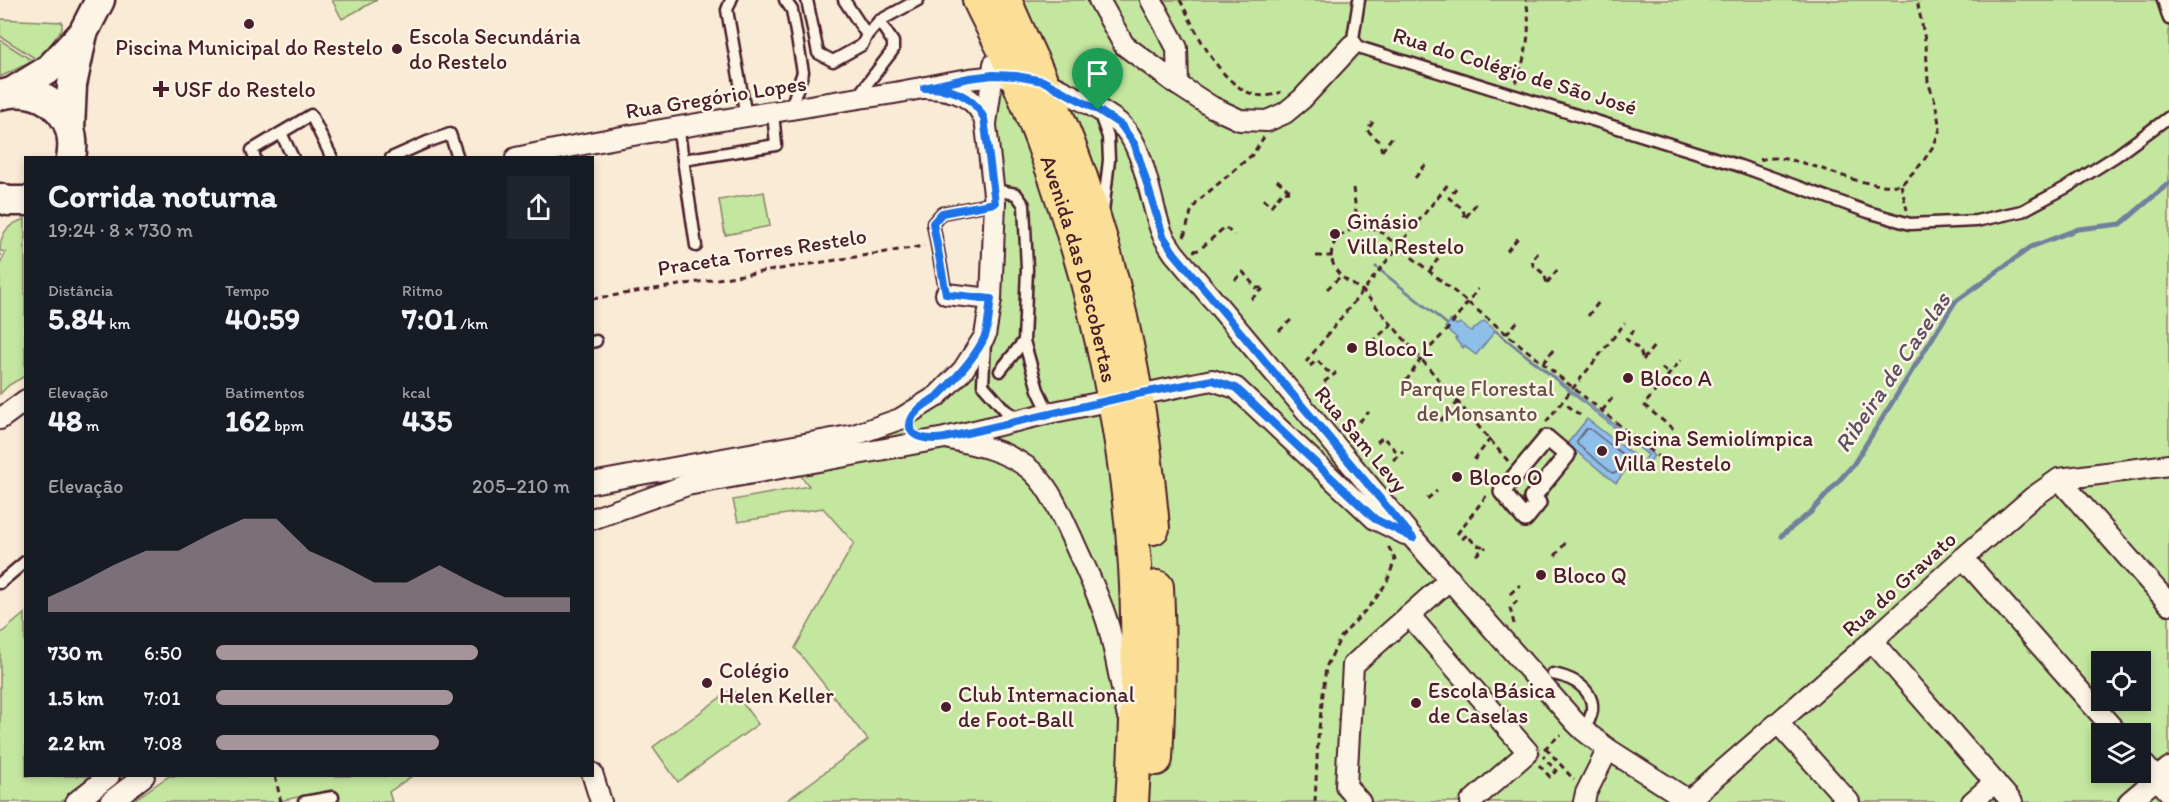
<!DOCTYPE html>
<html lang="pt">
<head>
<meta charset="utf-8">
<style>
	:root { --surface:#171b24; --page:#20242c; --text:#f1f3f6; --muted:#9ea1a6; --accent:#a6949b }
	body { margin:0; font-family:Itim,sans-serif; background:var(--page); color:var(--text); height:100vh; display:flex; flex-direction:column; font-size:22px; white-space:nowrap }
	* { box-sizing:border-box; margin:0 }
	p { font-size:20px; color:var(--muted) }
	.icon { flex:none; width:33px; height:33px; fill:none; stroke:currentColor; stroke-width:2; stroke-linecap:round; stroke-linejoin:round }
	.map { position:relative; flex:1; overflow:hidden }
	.drawer { position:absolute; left:24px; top:156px; width:570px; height:621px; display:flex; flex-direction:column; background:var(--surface); border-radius:0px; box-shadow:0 3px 9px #0003 }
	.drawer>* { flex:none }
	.controls { position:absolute; left:2091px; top:651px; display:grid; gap:12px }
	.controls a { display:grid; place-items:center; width:60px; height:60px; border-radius:0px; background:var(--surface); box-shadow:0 3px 9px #0003; font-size:30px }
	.pin { position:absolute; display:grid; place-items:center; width:51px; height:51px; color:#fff; margin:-62px -26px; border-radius:50% 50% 50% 0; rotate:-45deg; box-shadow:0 0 6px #0007 }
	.pin .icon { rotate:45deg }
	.round { display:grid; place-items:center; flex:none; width:63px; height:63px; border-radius:0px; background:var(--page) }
	.summary { display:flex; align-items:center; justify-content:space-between; height:102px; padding:0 24px }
	h1 { font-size:33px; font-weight:800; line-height:45px }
	.stats { display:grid; grid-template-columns:repeat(3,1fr); gap:9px; height:102px; padding:6px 24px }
	.stats div { display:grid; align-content:center }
	.stats b { font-size:30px; font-weight:800 }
	.stats small { font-size:16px; font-weight:400 }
	.stats p { font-size:16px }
	.chart { height:168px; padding:12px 24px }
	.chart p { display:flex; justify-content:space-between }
	.chart svg { width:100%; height:108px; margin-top:6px; fill:var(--accent); opacity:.7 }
	ul { padding:0 24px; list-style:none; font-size:20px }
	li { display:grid; grid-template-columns:96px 72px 1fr; align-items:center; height:45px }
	li i { height:15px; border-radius:8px; background:var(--accent) }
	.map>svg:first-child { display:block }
</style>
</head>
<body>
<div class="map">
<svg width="2169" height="802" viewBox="0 0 2169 802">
	<rect width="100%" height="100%" fill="#f9ebd6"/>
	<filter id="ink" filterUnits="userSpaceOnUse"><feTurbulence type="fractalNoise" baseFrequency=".0167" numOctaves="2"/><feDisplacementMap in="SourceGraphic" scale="12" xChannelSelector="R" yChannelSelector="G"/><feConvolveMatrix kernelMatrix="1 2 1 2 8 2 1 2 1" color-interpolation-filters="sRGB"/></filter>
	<g filter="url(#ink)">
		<!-- green -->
		<g fill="#c4e7a0" stroke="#878366" stroke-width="1.5" fill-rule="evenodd">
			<path d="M332,0h45l-35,19z"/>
			<path d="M1003,0h1166v802h-1384l83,-62 -73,-92 59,-105 -31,-35 -85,14 -5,-22 76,-14 -23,-29 153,-59 49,-78 2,-169zM2102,662h38v38h-38zM2102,734h38v38h-38z"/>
			<path d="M0,19l62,3v7l-14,19 -12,11 -36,-23z"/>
			<path d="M0,40l33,21 -33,16z"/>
			<path d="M764,192l6,34 -45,9 -6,-35z"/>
			<path d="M25,219v157l-16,9 -9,9v-130l6,-12 -6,-1c0,-18 8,-27 25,-32z"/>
			<path d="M25,613l1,163h68l-33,26h-61v-168z"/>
			<path d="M732,689l26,35 -80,58 -25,-35z"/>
			<path d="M169,776h243l-23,16 3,10h-52l-10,-12 -55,12h-144z"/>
		</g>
		<!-- water -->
		<g fill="#8dbfe9" stroke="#727f9d" stroke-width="1.5">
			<path d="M1376,266l72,58 3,-4 6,5 3,-2 11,8 13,-10 170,135 -6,8 -4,-3 4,-6 -153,-124 -19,24 -12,-9 -1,2 -8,-9 2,-1 -12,-10 2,-3 -72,-58z"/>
			<path d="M1587,419l49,38 -20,26 -49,-39z"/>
		</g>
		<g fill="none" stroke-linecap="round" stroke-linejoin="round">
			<!-- shore -->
			<path stroke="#655f77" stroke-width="1.5" d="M1586,429h4l36,28v4l-10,12h-4l-35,-29v-3z"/>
			<!-- stream -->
			<path stroke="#727f9d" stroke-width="5" d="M1781,536l30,-24 42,-47 102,-163 76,-55 47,-18 43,-5 48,-41"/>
			<!-- service casing -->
			<g stroke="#4a1f2b" stroke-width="15">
				<g id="service">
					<path d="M731,0l-4,10 19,106"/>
					<path d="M785,0l7,10 11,62 -12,35"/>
					<path d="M807,0l11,53 15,8 29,-16 5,-10 12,-14 39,-21"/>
					<path d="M844,0l23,35"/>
					<path d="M1359,0l-7,45 388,121 128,46 42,12 66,-3 46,-10 45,-24 49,-31 53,-39"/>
					<path d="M2163,0l6,19"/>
					<path d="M857,97l36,-47v-8l-14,-21"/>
					<path d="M1099,112l9,25 1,23 -6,52"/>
					<path d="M678,126l18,120"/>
					<path d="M281,133l12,25"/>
					<path d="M255,158l-3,-8 59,-35 21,43"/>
					<path d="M391,158l36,-16 23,-8 8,24"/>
					<path d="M683,160l93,-15 -3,-33"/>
					<path d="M994,190l22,4 8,11 3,64 -3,72 14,49 11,23"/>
					<path d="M946,294l-13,-71 9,-10 53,-10"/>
					<path d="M592,342l4,-1"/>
					<path d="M985,342l-2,43 22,25 14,9"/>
					<path d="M1000,371l24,-30"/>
					<path d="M0,583l26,-22"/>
					<path d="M1553,674c31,6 52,27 30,56"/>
					<path d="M304,802l29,-5"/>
				</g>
			</g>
			<!-- pedestrian casing -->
			<g stroke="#4a1f2b" stroke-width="20">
				<path id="pedestrian" d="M1547,438l20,17 -35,43 6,5 -13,16 -23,-27z"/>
			</g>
			<!-- minor casing -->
			<g stroke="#4a1f2b" stroke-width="24">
				<g id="minor">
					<path d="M1099,0l25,45 54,40 34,22 28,13 27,1 18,-8 17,-14 50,-54"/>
					<path d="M1151,0l26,48 1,37"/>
					<path d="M1043,81c25,13 54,25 76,42 26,21 31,81 43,110 3,7 8,14 12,20l239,285 162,184 8,8 25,19 83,53"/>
					<path d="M986,124l8,-60"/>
					<path d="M516,158c114,-25 228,-41 343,-60 22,-3 45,-6 67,-11 31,-6 59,-12 90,-11"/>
					<path d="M946,294l45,5"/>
					<path d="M0,419l26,-19"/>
					<path d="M950,439c28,6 53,11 77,28 22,17 32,44 44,69 13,30 29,60 38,92 7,28 12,57 18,85"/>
					<path d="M2059,479l110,125"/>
					<path d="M592,483l262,-48 46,-16 37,-23 26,-26 22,-34 6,-37 4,-96 -9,-77c-6,-31 -35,-38 -62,-38"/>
					<path d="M592,519l95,-34 258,-47 104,-25 163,-33 24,8 139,131 30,15"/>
					<path d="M1963,558l155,176"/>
					<path d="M1409,615l119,137 -57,50"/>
					<path d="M1872,641l140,161"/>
					<path d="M1778,723l71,79"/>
					<path d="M2140,760l29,32"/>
					<path d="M592,773l9,29"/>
					<path d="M1689,800l183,-159 91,-83 69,-60 27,-19 110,-14"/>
					<path d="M76,802l33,-26"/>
					<path d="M110,802l34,-26"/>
					<path d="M1360,802l-14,-16 7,-121 97,-86"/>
					<path d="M1584,802l2,-9 22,-44"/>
					<path d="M1972,802l23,-20"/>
					<path d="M2129,802l40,-34"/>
				</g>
			</g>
			<!-- secondary casing -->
			<g stroke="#4a1f2b" stroke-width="33">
				<g id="secondary">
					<path d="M12,92l36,-22 35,-37"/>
					<path d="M0,95c41,-12 80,19 71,63"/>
					<path d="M70,129l2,-44 11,-52 17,-33"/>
					<path d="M0,198l8,3h18"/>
				</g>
			</g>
			<!-- primary casing -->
			<g stroke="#4a1f2b" stroke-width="36">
				<g id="primary">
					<path id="s1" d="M979,0c12,26 27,51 38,78 65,155 106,320 118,488 5,79 2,157 -3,236"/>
					<path d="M1005,0c21,51 47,99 66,150 46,121 71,250 82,378"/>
					<path d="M1156,759c3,-57 4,-114 1,-172"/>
				</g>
			</g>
			<!-- path -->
			<g stroke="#4a1f2b" stroke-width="3" stroke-dasharray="6 4.5" stroke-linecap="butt">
				<path d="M1180,0c18,34 51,114 101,92"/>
				<path d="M1516,83c10,-27 16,-54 10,-83"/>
				<path d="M1373,122l-6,8 12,11 3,10"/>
				<path d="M1382,151l10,-14"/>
				<path d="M1760,160c27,-9 75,16 104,22 13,3 24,4 37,3l21,-22 12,-18 6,-16 -5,-28 -7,-19 -2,-37 -9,-45"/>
				<path d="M1415,178l11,-14"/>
				<path d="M1277,180l13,11"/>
				<path d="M1901,185l6,25"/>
				<path d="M1353,188l5,39"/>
				<path d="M1456,188l-7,10 14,11 2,9"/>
				<path d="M1263,199l8,7 11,-14 8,-1"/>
				<path d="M1466,217l10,-13"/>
				<path d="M1375,230l12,-15"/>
				<path d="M1332,232l6,6"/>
				<path d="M1184,237l7,-25 7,-11 54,-46 12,-18"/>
				<path d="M1193,251l6,-1 26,-23 9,8"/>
				<path d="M1507,251l11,-13"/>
				<path d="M1538,253l-6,7 1,5 11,9 3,9"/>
				<path d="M0,255l1,-1"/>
				<path d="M1316,256h17"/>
				<path d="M1429,272l10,-15"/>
				<path d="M1235,280l8,-8 13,16h8"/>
				<path d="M1547,283l11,-14"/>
				<path d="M1327,289l14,-13"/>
				<path d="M592,299l332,-53"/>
				<path d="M1251,299l12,-10"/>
				<path d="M1588,316l11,-14"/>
				<path d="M1634,330l-8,9 14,11 3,10"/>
				<path d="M1279,331l12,-11"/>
				<path d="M1506,334l12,-13"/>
				<path d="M1372,342l19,-17"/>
				<path d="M1643,360l11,-14"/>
				<path d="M1306,362l143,-179"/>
				<path d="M1543,363l11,-14"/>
				<path d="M1310,366l7,-6 10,11 9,2"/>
				<path d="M1662,368l7,6"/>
				<path d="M1406,381l19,-28 21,-22 32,-42"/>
				<path d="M1324,382l12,-9"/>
				<path d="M1591,402l68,55 -1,2"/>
				<path d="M1567,405l14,11"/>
				<path d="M1602,411l11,-14"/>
				<path d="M1440,421l18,-19"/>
				<path d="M1359,422l10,-10"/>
				<path d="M1546,422l79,-99"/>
				<path d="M1673,429l-29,-24 37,-45"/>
				<path d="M1377,442l6,-5 12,13 8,2"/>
				<path d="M1393,460l10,-8"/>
				<path d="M1474,460l16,-21"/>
				<path d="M1508,461l-145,-170c-9,-6 -21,-12 -27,-21 -17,-30 17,-52 46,-37l205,166"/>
				<path d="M1427,499l10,-8"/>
				<path d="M1457,534l30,-39"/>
				<path d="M1462,539l5,-4 9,10 10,2"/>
				<path d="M1476,555l10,-8"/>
				<path d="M1555,556l12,-15"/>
				<path d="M1510,594l10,-9"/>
				<path d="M1514,624l-4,-16 7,-7"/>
				<path d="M1546,748l28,32"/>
				<path d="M1544,749l17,-15"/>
				<path d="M1539,765l11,12 6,-6 -13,-15"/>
				<path d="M275,776l6,26"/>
				<path d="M1315,802l3,-64 8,-71 15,-30 33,-36 13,-19 8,-23 -7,-13"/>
			</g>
			<!-- service -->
			<use href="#service" stroke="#fcf5e5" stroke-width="10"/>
			<!-- pedestrian -->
			<use href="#pedestrian" stroke="#fcf5e5" stroke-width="15"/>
			<!-- minor -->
			<use href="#minor" stroke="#fcf5e5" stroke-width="20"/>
			<!-- secondary -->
			<use href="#secondary" stroke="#fcf5e5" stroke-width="28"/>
			<!-- primary -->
			<use href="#primary" stroke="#fbdf96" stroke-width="32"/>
		</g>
	</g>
	<g fill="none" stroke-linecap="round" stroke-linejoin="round" filter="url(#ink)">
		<!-- route casing -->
		<g stroke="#fff" stroke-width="12">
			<path id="route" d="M993,75l23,1 27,5 55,29 23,15 14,20 28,91 11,17 239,285 -38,-19 -139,-131 -24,-8 -75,14 -192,44c-12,2 -41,2 -34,-18 5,-12 19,-18 28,-25 15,-15 38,-40 46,-59 4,-11 4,-26 6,-37l-45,-5 -13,-71 9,-10 53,-10 -11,-85c-13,-25 -34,-30 -60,-30l45,-10z"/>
		</g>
		<!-- route -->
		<use href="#route" stroke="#1a73e8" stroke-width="8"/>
	</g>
	<!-- markers -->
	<g fill="#4a1f2b" stroke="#fcf5e5" stroke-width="2">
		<circle cx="249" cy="24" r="6"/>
		<circle cx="397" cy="49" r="6"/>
		<path d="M158 80h6v6h6v6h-6v6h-6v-6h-6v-6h6z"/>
		<circle cx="1335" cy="234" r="6"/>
		<circle cx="1352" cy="348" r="6"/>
		<circle cx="1628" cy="378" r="6"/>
		<circle cx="1602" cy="451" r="6"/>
		<circle cx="1457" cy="477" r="6"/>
		<circle cx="1541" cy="575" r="6"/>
		<circle cx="707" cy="683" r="6"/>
		<circle cx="1416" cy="703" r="6"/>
		<circle cx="946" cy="707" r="6"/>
	</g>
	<g text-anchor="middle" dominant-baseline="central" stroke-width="5" stroke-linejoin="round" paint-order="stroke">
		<!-- poi labels -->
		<g font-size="22" fill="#4a1f2b" stroke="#fcf5e5" text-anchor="start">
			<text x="409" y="36">Escola Secundária<tspan x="409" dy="25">do Restelo</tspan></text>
			<text x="249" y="47" text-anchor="middle">Piscina Municipal do Restelo</text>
			<text x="174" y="89">USF do Restelo</text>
			<text x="1347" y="221">Ginásio<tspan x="1347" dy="25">Villa Restelo</tspan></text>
			<text x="1364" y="348">Bloco L</text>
			<text x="1640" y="378">Bloco A</text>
			<text x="1614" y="438">Piscina Semiolímpica<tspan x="1614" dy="25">Villa Restelo</tspan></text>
			<text x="1469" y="477">Bloco O</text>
			<text x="1553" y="575">Bloco Q</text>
			<text x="719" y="670">Colégio<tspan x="719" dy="25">Helen Keller</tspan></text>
			<text x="1428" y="690">Escola Básica<tspan x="1428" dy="25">de Caselas</tspan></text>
			<text x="958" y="694">Club Internacional<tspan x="958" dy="25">de Foot-Ball</tspan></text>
		</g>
		<!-- street labels -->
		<g font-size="22" fill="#4a1f2b" stroke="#fcf5e5">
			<text transform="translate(1515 71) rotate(17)">Rua do Colégio de São José</text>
			<text transform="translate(716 97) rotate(-9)">Rua Gregório Lopes</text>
			<text transform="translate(762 252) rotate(-9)">Praceta Torres Restelo</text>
			<text stroke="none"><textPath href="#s1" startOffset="288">Avenida das Descobertas</textPath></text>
			<text transform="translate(1361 439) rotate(50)">Rua Sam Levy</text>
			<text transform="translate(1899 584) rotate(-42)">Rua do Gravato</text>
		</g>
		<!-- park labels -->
		<g font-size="22" fill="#685148" stroke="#fcf5e5">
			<text x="1477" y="388">Parque Florestal<tspan x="1477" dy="25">de Monsanto</tspan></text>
		</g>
		<!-- water labels -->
		<g font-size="24" font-style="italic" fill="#5e4f64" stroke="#fcf5e5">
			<text transform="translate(1892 372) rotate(-56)">Ribeira de Caselas</text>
		</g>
	</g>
</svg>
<div class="controls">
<a><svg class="icon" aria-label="locate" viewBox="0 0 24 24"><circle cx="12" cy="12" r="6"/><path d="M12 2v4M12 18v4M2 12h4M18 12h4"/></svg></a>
<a><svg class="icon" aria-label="layers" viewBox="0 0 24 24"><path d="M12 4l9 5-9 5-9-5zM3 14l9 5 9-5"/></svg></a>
</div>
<div class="pin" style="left:1098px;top:110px;background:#1e9e55"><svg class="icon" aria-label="arrive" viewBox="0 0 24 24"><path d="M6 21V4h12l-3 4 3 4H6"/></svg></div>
<section class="drawer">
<div class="summary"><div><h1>Corrida noturna</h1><p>19:24 · 8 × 730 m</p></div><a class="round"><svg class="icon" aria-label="share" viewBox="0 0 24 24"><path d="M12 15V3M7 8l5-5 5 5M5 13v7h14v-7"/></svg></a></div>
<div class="stats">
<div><p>Distância</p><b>5.84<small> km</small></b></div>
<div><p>Tempo</p><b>40:59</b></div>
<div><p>Ritmo</p><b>7:01<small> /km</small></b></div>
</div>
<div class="stats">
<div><p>Elevação</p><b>48<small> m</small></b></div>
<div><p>Batimentos</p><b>162<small> bpm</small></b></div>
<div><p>kcal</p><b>435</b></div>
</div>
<div class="chart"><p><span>Elevação</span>205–210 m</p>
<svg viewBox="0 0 160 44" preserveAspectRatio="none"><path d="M0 44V38L10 32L20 25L30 19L40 19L50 12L60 6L70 6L80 19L90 25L100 32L110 32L120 25L130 32L140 38L150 38L160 38V44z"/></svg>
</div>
<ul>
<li><b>730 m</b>6:50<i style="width:74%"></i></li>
<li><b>1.5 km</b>7:01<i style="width:67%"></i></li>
<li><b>2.2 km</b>7:08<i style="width:63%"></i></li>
</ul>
</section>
</div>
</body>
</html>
